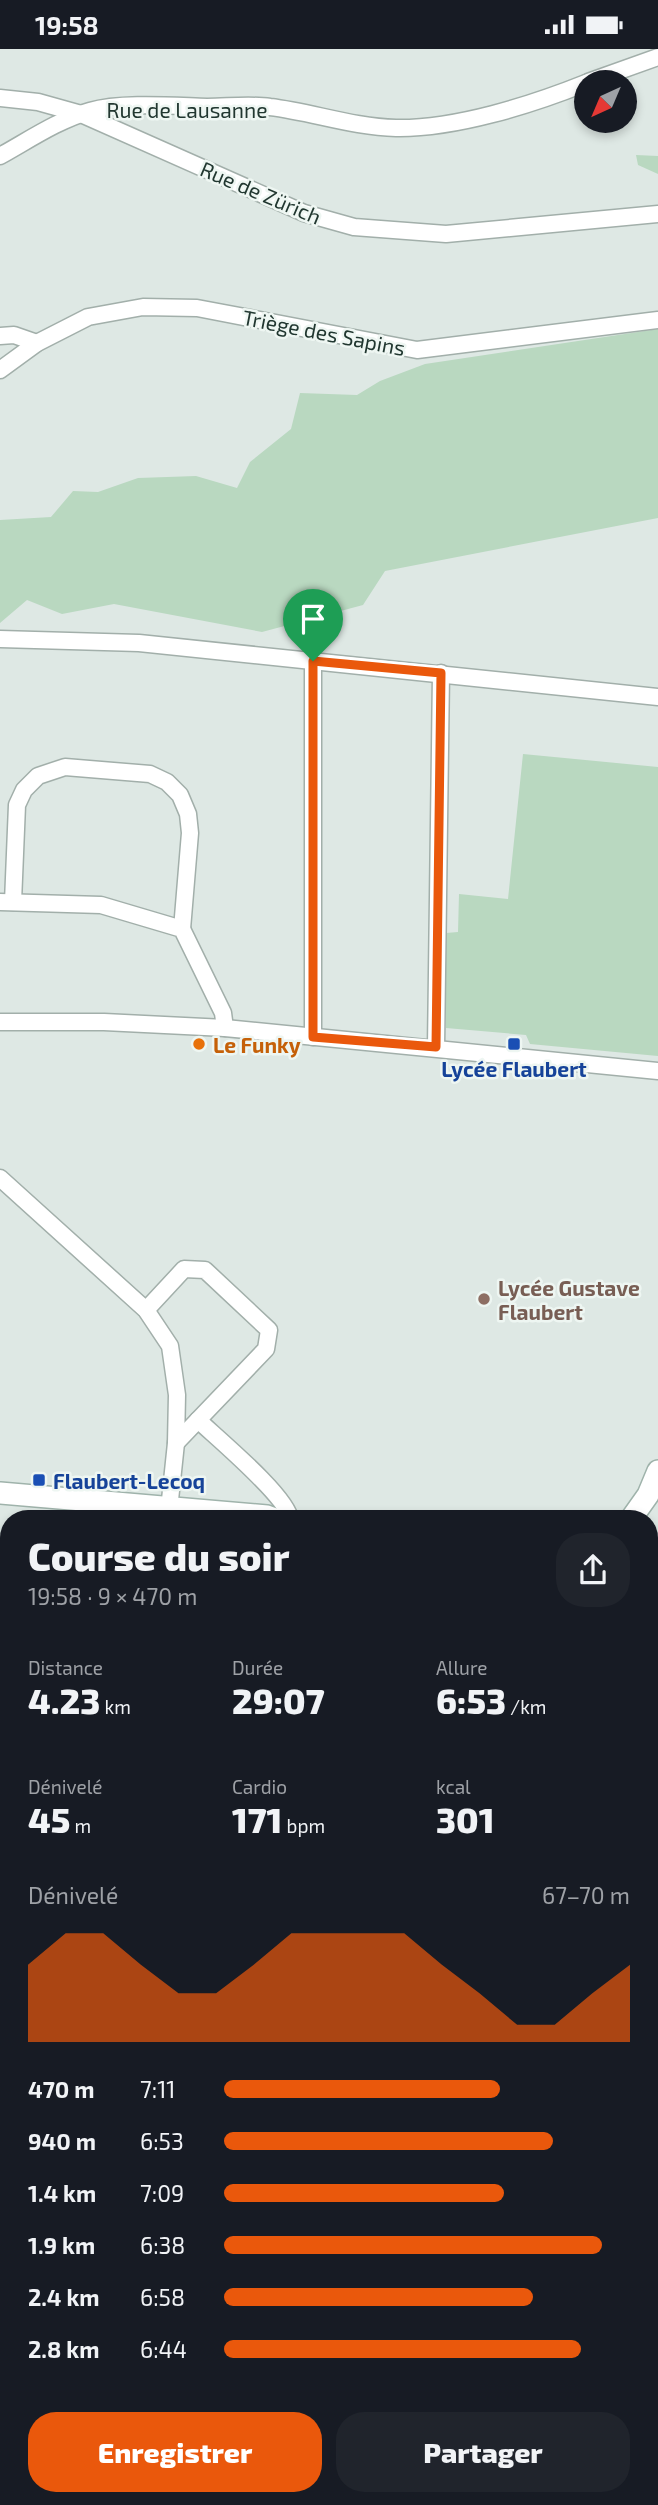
<!DOCTYPE html>
<html lang="fr">
<head>
<meta charset="utf-8">
<style>
	:root { --surface:#171b24; --page:#20242c; --text:#f1f3f6; --muted:#9ea1a6; --accent:#ea580c }
	body { margin:0; font-family:"Exo 2",sans-serif; background:var(--page); color:var(--text); height:100vh; display:flex; flex-direction:column; font-size:26px; white-space:nowrap }
	* { box-sizing:border-box; margin:0 }
	p { font-size:23px; color:var(--muted) }
	.icon { flex:none; width:38px; height:38px; fill:none; stroke:currentColor; stroke-width:2; stroke-linecap:round; stroke-linejoin:round }
	.map { position:relative; flex:1; overflow:hidden }
	.drawer { position:absolute; left:0px; top:1461px; width:658px; height:996px; display:flex; flex-direction:column; background:var(--surface); border-radius:28px 28px 0 0; box-shadow:0 4px 10px #0003 }
	.drawer>* { flex:none }
	.needle { width:46px; rotate:224deg }
	.controls { position:absolute; left:574px; top:21px; display:grid; gap:14px }
	.controls a { display:grid; place-items:center; width:63px; height:63px; border-radius:50%; background:var(--surface); box-shadow:0 4px 10px #0003; font-size:35px }
	.pin { position:absolute; display:grid; place-items:center; width:60px; height:60px; color:#fff; margin:-72px -30px; border-radius:50% 50% 50% 0; rotate:-45deg; box-shadow:0 0 7px #0007 }
	.pin .icon { rotate:45deg }
	.round { display:grid; place-items:center; flex:none; width:74px; height:74px; border-radius:28px; background:var(--page) }
	.overview { display:flex; align-items:center; justify-content:space-between; height:119px; padding:0 28px }
	h1 { font-size:38px; font-weight:800; line-height:52px }
	.figures { display:grid; grid-template-columns:repeat(3,1fr); gap:10px; height:119px; padding:7px 28px }
	.figures div { display:grid; align-content:center }
	.figures b { font-size:35px; font-weight:800 }
	.figures small { font-size:19px; font-weight:400 }
	.figures p { font-size:19px }
	.chart { height:196px; padding:14px 28px }
	.chart p { display:flex; justify-content:space-between }
	.chart svg { width:100%; height:126px; margin-top:7px; fill:var(--accent); opacity:.7 }
	.primary-button { display:flex; gap:14px; margin-top:auto; padding:14px 28px }
	.primary-button a { flex:1; height:80px; border-radius:28px; background:var(--accent); color:#fff; font-size:28px; font-weight:800; line-height:80px; text-align:center }
	.primary-button a+a { background:var(--page); color:var(--text) }
	ul { padding:0 28px; list-style:none; font-size:23px }
	li { display:grid; grid-template-columns:112px 84px 1fr; align-items:center; height:52px }
	li i { height:18px; border-radius:9px; background:var(--accent) }
	.status { display:flex; justify-content:space-between; align-items:center; height:49px; padding:0 35px; background:var(--surface); direction:ltr }
	.status svg { height:19px; fill:currentColor }
	.map>svg:first-child { display:block }
</style>
</head>
<body>
<div class="status"><b>19:58</b><svg viewBox="0 0 49 12"><path d="M0 12V9h3v3zM5 12V6h3v6zM10 12V3h3v9zM15 12V0h3v12zM26 1h20v11H26zM47 4h2v5h-2z"/></svg></div>
<div class="map">
<svg width="658" height="2456" viewBox="0 0 658 2456">
	<rect width="100%" height="100%" fill="#dee8e4"/>
	<!-- green -->
	<g fill="#b9d8c0">
		<path d="M636,106l22,1v18l-20,-9z"/>
		<path d="M658,280v189l-273,53 -22,34 -101,27 -148,-28 -52,10 -35,-14 -27,23v-103l51,-3 22,-26 25,1 40,-14 58,-2 41,12 13,-26 41,-33 9,-36 57,2 23,-14 45,-17z"/>
		<path d="M523,705l135,13v289l-128,-12 -4,-9 -80,-7v-95l12,-1 1,-38 49,5z"/>
		<path d="M658,1551v103l-9,-3v-62z"/>
	</g>
	<g fill="none" stroke-linecap="round" stroke-linejoin="round">
		<!-- street casing -->
		<g stroke="#a2afaa" stroke-width="19">
			<g id="street">
				<path d="M588,33l70,-25"/>
				<path d="M0,49l38,4 43,12 223,99 50,14 92,7 212,-20"/>
				<path d="M0,107c29,-16 58,-36 90,-45 31,-9 83,-5 117,-4 20,0 43,-3 63,0 42,5 83,20 126,21 59,1 135,-23 190,-45"/>
				<path d="M0,287l14,-1 23,8"/>
				<path d="M0,321l37,-27 51,-26 55,-10 54,1 220,42 241,-30"/>
				<path d="M0,590l139,4 519,54"/>
				<path d="M0,853l101,3 81,24 41,84 2,15"/>
				<path d="M13,853l4,-97 7,-15 14,-14 27,-9 85,7 17,8 13,13 8,19 2,19 -8,96"/>
				<path d="M0,973h104l121,6 433,43"/>
				<path d="M313,988v-376"/>
				<path d="M436,998l5,-374"/>
				<path d="M0,1129l146,132 24,36 7,49 -1,48 -8,76"/>
				<path d="M146,1261l38,-41 21,1 64,60 -3,19 -90,94"/>
				<path d="M198,1371c19,18 90,77 92,99"/>
				<path d="M0,1504v21"/>
				<path d="M649,1662l9,3"/>
				<path d="M0,1685l9,4"/>
				<path d="M649,1946l9,4"/>
				<path d="M0,2022l9,1"/>
				<path d="M649,2047l9,-22"/>
				<path d="M0,2118l9,-20"/>
				<path d="M649,2253l9,4"/>
				<path d="M0,2328l9,1"/>
				<path d="M649,2410h9"/>
				<path d="M649,2439l9,-14"/>
				<path d="M386,2448l1,8"/>
				<path d="M3,2456l6,-37"/>
				<path d="M166,2456v-8"/>
				<path d="M641,2456l4,-8"/>
			</g>
		</g>
		<!-- secondary casing -->
		<g stroke="#9fb3ab" stroke-width="24">
			<g id="secondary">
				<path d="M0,1444l267,23 8,3"/>
				<path d="M631,1470l17,-24 10,-24"/>
			</g>
		</g>
		<!-- street -->
		<use href="#street" stroke="#fff" stroke-width="16"/>
		<!-- secondary -->
		<use href="#secondary" stroke="#fff" stroke-width="21"/>
	</g>
	<g fill="none" stroke-linecap="round" stroke-linejoin="round">
		<!-- route casing -->
		<g stroke="#fff" stroke-width="14">
			<path id="route" d="M313,612l128,12 -5,374 -123,-10z"/>
		</g>
		<!-- route -->
		<use href="#route" stroke="#ea580c" stroke-width="9"/>
	</g>
	<!-- markers -->
	<circle fill="#e8710a" stroke="#eef6f2" stroke-width="2.5" cx="199" cy="995" r="7"/>
	<g fill="#1a4fb4" stroke="#eef6f2" stroke-width="2.5">
		<rect x="507" y="988" width="14" height="14" rx="3.5"/>
		<rect x="32" y="1424" width="14" height="14" rx="3.5"/>
	</g>
	<circle fill="#8d6e63" stroke="#eef6f2" stroke-width="2.5" cx="484" cy="1250" r="7"/>
	<g text-anchor="middle" dominant-baseline="central" stroke-width="5" stroke-linejoin="round" paint-order="stroke">
		<!-- street labels -->
		<g font-size="21" fill="#213730" stroke="#eef6f2">
			<text x="187" y="60">Rue de Lausanne</text>
			<text transform="translate(261 143) rotate(23)">Rue de Zürich</text>
			<text transform="translate(324 283) rotate(11)">Triège des Sapins</text>
		</g>
		<!-- food labels -->
		<g font-size="21" font-weight="bold" fill="#c56008" stroke="#eef6f2" text-anchor="start">
			<text x="213" y="995">Le Funky</text>
		</g>
		<!-- transit labels -->
		<g font-size="21" font-weight="bold" fill="#164399" stroke="#eef6f2">
			<text x="514" y="1019">Lycée Flaubert</text>
			<text x="53" y="1431" text-anchor="start">Flaubert-Lecoq</text>
		</g>
		<!-- education labels -->
		<g font-size="21" font-weight="bold" fill="#785e54" stroke="#eef6f2" text-anchor="start">
			<text x="498" y="1238">Lycée Gustave<tspan x="498" dy="24">Flaubert</tspan></text>
		</g>
	</g>
</svg>
<div class="controls">
<a><svg class="needle" viewBox="-14 -14 28 28"><path d="M0-13l5 13h-10z" fill="#e53935"/><path d="M0 13l5-13h-10z" fill="#9ea1a6"/></svg></a>
</div>
<div class="pin" style="left:313px;top:612px;background:#1e9e55"><svg class="icon" aria-label="arrive" viewBox="0 0 24 24"><path d="M6 21V4h12l-3 4 3 4H6"/></svg></div>
<section class="drawer">
<div class="overview"><div><h1>Course du soir</h1><p>19:58 · 9 × 470 m</p></div><a class="round"><svg class="icon" aria-label="share" viewBox="0 0 24 24"><path d="M12 15V3M7 8l5-5 5 5M5 13v7h14v-7"/></svg></a></div>
<div class="figures">
<div><p>Distance</p><b>4.23<small> km</small></b></div>
<div><p>Durée</p><b>29:07</b></div>
<div><p>Allure</p><b>6:53<small> /km</small></b></div>
</div>
<div class="figures">
<div><p>Dénivelé</p><b>45<small> m</small></b></div>
<div><p>Cardio</p><b>171<small> bpm</small></b></div>
<div><p>kcal</p><b>301</b></div>
</div>
<div class="chart"><p><span>Dénivelé</span>67–70 m</p>
<svg viewBox="0 0 160 44" preserveAspectRatio="none"><path d="M0 44V17L10 6L20 6L30 17L40 27L50 27L60 17L70 6L80 6L90 6L100 6L110 17L120 27L130 38L140 38L150 27L160 17V44z"/></svg>
</div>
<ul>
<li><b>470 m</b>7:11<i style="width:68%"></i></li>
<li><b>940 m</b>6:53<i style="width:81%"></i></li>
<li><b>1.4 km</b>7:09<i style="width:69%"></i></li>
<li><b>1.9 km</b>6:38<i style="width:93%"></i></li>
<li><b>2.4 km</b>6:58<i style="width:76%"></i></li>
<li><b>2.8 km</b>6:44<i style="width:88%"></i></li>
</ul>
<div class="primary-button"><a>Enregistrer</a><a>Partager</a></div>
</section>
</div>
</body>
</html>
